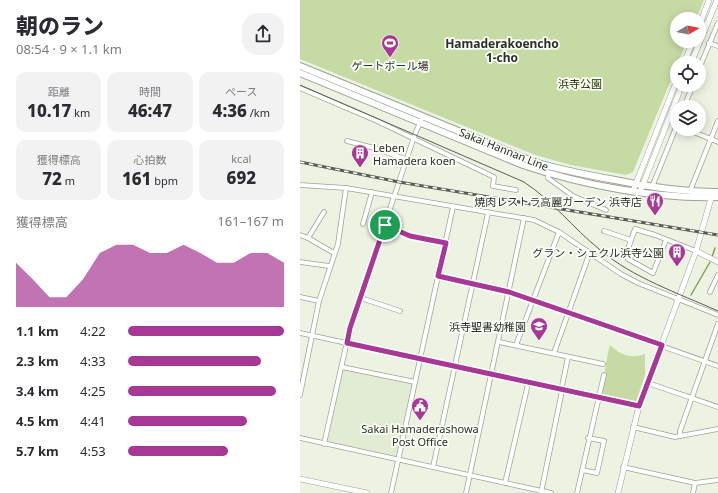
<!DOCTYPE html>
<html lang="ja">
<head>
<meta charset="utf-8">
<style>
	:root { --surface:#fff; --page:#f2f2f3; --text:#2b2b33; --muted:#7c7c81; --accent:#a83895 }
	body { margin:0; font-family:"Noto Sans","Noto Sans JP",sans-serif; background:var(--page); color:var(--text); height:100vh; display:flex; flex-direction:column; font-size:15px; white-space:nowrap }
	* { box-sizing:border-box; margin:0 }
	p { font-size:13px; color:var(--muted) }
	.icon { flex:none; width:22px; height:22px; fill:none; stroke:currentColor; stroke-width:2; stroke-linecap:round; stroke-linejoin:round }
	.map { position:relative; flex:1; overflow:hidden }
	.details { display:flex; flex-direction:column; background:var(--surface); width:300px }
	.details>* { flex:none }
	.needle { width:26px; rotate:80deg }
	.controls { position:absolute; left:370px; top:12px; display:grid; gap:8px }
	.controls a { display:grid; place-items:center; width:36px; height:36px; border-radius:50%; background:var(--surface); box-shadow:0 2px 10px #0003; font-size:20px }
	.pin { position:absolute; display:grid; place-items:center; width:34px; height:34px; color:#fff; margin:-17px; border:2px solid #fff; border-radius:50%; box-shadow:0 1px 4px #0007 }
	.round { display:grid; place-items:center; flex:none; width:42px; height:42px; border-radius:16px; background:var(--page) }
	.head { display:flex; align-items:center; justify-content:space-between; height:68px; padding:0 16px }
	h1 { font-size:22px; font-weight:800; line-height:30px }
	.stats { display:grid; grid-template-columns:repeat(3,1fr); gap:6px; height:68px; padding:4px 16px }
	.stats div { display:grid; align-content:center; border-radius:10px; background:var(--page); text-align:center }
	.stats b { font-size:17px; font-weight:800 }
	.stats small { font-size:11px; font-weight:400 }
	.stats p { font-size:11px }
	.chart { height:112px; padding:8px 16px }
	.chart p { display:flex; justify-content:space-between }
	.chart svg { width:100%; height:72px; margin-top:4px; fill:var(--accent); opacity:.7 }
	ul { padding:0 16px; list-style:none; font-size:13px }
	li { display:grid; grid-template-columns:64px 48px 1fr; align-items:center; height:30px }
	li i { height:10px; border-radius:5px; background:var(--accent) }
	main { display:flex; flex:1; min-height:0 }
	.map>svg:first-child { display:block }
</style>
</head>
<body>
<main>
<section class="details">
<div class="head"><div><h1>朝のラン</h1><p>08:54 · 9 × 1.1 km</p></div><a class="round"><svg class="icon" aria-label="share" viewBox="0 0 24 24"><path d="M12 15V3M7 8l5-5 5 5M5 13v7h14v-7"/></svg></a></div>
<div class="stats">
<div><p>距離</p><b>10.17<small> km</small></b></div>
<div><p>時間</p><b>46:47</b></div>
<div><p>ペース</p><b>4:36<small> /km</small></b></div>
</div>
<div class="stats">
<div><p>獲得標高</p><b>72<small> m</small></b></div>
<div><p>心拍数</p><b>161<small> bpm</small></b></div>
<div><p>kcal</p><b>692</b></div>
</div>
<div class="chart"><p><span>獲得標高</span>161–167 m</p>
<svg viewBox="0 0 160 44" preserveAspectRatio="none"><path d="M0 44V17L10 27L20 38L30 38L40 27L50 11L60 6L70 6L80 11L90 11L100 6L110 11L120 17L130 17L140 11L150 11L160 17V44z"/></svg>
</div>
<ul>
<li><b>1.1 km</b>4:22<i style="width:100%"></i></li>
<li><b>2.3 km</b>4:33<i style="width:85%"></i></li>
<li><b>3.4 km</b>4:25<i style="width:95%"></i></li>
<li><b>4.5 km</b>4:41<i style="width:76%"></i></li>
<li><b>5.7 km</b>4:53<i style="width:64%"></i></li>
</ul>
</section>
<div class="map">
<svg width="418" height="493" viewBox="0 0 418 493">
	<rect width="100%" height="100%" fill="#edf3e3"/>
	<!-- built -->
	<path fill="#e2ecd4" d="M42,367l73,15 -17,78 -74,-16z"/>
	<!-- green -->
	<g fill="#c6dba4">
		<path d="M0,0h404l-8,19h-19v22h10l-54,131 -7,3 -55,-10 -36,-10 -235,-96z"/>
		<path d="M310,345c11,10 20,14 35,9v21l-9,27 -3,2 -30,-7 -2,-2c4,-17 4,-33 9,-50z"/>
	</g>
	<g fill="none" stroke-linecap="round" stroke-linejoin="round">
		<!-- stream -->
		<g stroke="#869e5a" stroke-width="1.5">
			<path d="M412,257l3,-9"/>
			<path d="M391,295l19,-33"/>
		</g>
		<!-- minor casing -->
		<g stroke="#9da395" stroke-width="5.5">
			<g id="minor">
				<path d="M409,43l9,3"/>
				<path d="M399,69l19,-46"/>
				<path d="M0,88l77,33 117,56 -1,9 23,4"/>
				<path d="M384,107l9,-22"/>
				<path d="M386,129l32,13"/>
				<path d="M47,141l27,7 34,12"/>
				<path d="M248,173v5l25,18 33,14"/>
				<path d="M0,185l46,3 188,32 25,12 62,42 17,9 80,32"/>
				<path d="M352,187l25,-62"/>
				<path d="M390,191l28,-70"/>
				<path d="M63,224l9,-32"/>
				<path d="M85,225l25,11 35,7"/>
				<path d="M304,231l27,9 4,-11 20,6 41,16"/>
				<path d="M0,235l8,3 26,15"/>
				<path d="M8,238l16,-26"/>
				<path d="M331,240l-5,15 2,4 25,14 13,-33"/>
				<path d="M0,262l29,4"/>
				<path d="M138,276l71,16 209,74"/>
				<path d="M410,292l8,-17"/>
				<path d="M0,297l19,4"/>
				<path d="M61,298l39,13"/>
				<path d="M0,333l339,73"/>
				<path d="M199,342l104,22"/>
				<path d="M216,345l43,-113"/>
				<path d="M254,353l36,-101"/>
				<path d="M42,367l73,15"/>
				<path d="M348,383l70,24"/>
				<path d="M261,391l7,-34"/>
				<path d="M0,395l19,-94 19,-57 8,-56"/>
				<path d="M333,427l42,10 43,-8"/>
				<path d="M380,436v-5l38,-107"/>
				<path d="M0,438l251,55"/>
				<path d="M24,444l26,-116 65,-194 8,-18"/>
				<path d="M133,467l55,-254"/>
				<path d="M323,467l72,16 23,-3"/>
				<path d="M282,470l15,3 7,-32 -16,-3"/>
				<path d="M205,483l23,-99"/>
				<path d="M91,493l62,-286"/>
				<path d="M166,493l58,-275"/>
				<path d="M241,493l21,-102"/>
				<path d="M277,493l27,-118"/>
				<path d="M393,493l2,-10"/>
			</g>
		</g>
		<!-- tertiary casing -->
		<g stroke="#9da395" stroke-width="6">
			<g id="tertiary">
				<path d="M399,26l10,-26"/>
				<path d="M384,63l9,-22"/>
				<path d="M391,63l26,-63"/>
				<path d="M333,191l44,-111"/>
				<path d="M340,192l42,-107"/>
				<path d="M396,251l22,11"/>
				<path d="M0,479l67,14"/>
				<path d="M318,493l21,-87 57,-155 16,-56"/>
			</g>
		</g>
		<!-- secondary casing -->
		<g stroke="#9da395" stroke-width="8">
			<g id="secondary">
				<path d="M0,66l234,96c27,8 53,13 81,18 34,7 67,12 103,12"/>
				<path d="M0,73l223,92c59,20 133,34 195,32"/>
			</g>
		</g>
		<!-- minor -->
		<use href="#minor" stroke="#fff" stroke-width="4"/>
		<!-- tertiary -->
		<use href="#tertiary" stroke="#fff" stroke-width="5"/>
		<!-- secondary -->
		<use href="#secondary" stroke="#fff" stroke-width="6"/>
		<!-- tram -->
		<path stroke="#5a5d55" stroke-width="1" d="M0,85l224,97c29,19 49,46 75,67 34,29 79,44 119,62"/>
		<!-- rail casing -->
		<g stroke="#5a5d55" stroke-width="3">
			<path id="rail" d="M0,162l99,20 319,53"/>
		</g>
		<!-- rail -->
		<use href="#rail" stroke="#fcfff8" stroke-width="1.5" stroke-dasharray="4.5" stroke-linecap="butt"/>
	</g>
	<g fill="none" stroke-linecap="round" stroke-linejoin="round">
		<!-- route casing -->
		<g stroke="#fff" stroke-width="8">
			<path id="route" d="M85,225l25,11 36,7 -8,33 71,16 153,53 -23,61 -292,-63 3,-15z"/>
		</g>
		<!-- route -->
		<use href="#route" stroke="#a83895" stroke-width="5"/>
	</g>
	<!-- icons -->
	<defs>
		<g id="stadium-pin" transform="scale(0.9)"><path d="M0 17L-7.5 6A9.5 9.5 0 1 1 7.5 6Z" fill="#a83895" stroke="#fcfff8"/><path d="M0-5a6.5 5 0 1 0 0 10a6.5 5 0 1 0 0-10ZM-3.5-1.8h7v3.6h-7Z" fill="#fff"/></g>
		<g id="building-pin" transform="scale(0.9)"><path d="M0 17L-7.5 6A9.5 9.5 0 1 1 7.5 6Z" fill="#a83895" stroke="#fcfff8"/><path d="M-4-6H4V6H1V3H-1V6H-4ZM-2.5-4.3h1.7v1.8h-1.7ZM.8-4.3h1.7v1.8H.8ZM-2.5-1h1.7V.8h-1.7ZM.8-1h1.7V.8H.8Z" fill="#fff"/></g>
		<g id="restaurant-pin" transform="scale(0.9)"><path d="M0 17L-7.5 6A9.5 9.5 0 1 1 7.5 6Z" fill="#a83895" stroke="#fcfff8"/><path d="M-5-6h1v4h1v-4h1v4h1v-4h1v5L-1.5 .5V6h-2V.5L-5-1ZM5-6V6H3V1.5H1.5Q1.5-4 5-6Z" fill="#fff"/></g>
		<g id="school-pin" transform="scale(0.9)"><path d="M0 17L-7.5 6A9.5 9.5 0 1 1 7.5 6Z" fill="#a83895" stroke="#fcfff8"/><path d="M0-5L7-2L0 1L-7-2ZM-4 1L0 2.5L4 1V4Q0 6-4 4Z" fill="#fff"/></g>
		<g id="civic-pin" transform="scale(0.9)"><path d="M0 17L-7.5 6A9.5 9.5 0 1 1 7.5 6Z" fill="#a83895" stroke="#fcfff8"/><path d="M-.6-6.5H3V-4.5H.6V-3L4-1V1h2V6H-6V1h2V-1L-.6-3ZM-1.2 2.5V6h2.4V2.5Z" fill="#fff"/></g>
	</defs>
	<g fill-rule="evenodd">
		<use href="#stadium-pin" x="90" y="43"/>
		<use href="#building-pin" x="60" y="153"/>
		<use href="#restaurant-pin" x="355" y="201"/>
		<use href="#building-pin" x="377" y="252"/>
		<use href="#school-pin" x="239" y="326"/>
		<use href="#civic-pin" x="120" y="406"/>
	</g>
	<g text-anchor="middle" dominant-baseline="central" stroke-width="3.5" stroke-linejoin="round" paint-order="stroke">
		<!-- poi labels -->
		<g font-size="11" fill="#2c2e28" stroke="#fcfff8" text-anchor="end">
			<text x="90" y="65" text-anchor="middle">ゲートボール場</text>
			<text x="73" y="147" text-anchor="start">Leben<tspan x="73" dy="13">Hamadera koen</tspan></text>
			<text x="342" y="201">焼肉レストラ高麗ガーデン 浜寺店</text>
			<text x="364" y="252">グラン・シェクル浜寺公園</text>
			<text x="226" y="326">浜寺聖書幼稚園</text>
			<text x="120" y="428" text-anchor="middle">Sakai Hamaderashowa<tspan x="120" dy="13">Post Office</tspan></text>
		</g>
		<!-- park labels -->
		<g font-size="11" fill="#243300" stroke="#fcfff8">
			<text x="280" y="83">浜寺公園</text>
		</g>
		<!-- street labels -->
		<g font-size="11" fill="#2c2e28" stroke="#fcfff8">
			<text transform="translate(204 149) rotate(22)">Sakai Hannan Line</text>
		</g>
		<!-- neighbourhood labels -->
		<g font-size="12" font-weight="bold" fill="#2c2e28" stroke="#fcfff8">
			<text x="202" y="43">Hamaderakoencho<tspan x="202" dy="14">1-cho</tspan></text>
		</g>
	</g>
</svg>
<div class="controls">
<a><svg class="needle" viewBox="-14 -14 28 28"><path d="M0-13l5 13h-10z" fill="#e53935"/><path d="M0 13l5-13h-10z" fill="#7c7c81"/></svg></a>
<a><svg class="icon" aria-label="locate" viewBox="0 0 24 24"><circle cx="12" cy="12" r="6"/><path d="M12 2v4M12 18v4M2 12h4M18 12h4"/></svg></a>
<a><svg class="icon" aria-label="layers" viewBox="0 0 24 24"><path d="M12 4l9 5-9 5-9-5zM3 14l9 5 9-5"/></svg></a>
</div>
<div class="pin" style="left:85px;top:225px;background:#1e9e55"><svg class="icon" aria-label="arrive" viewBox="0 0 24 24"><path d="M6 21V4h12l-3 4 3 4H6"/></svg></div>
</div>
</main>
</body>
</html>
